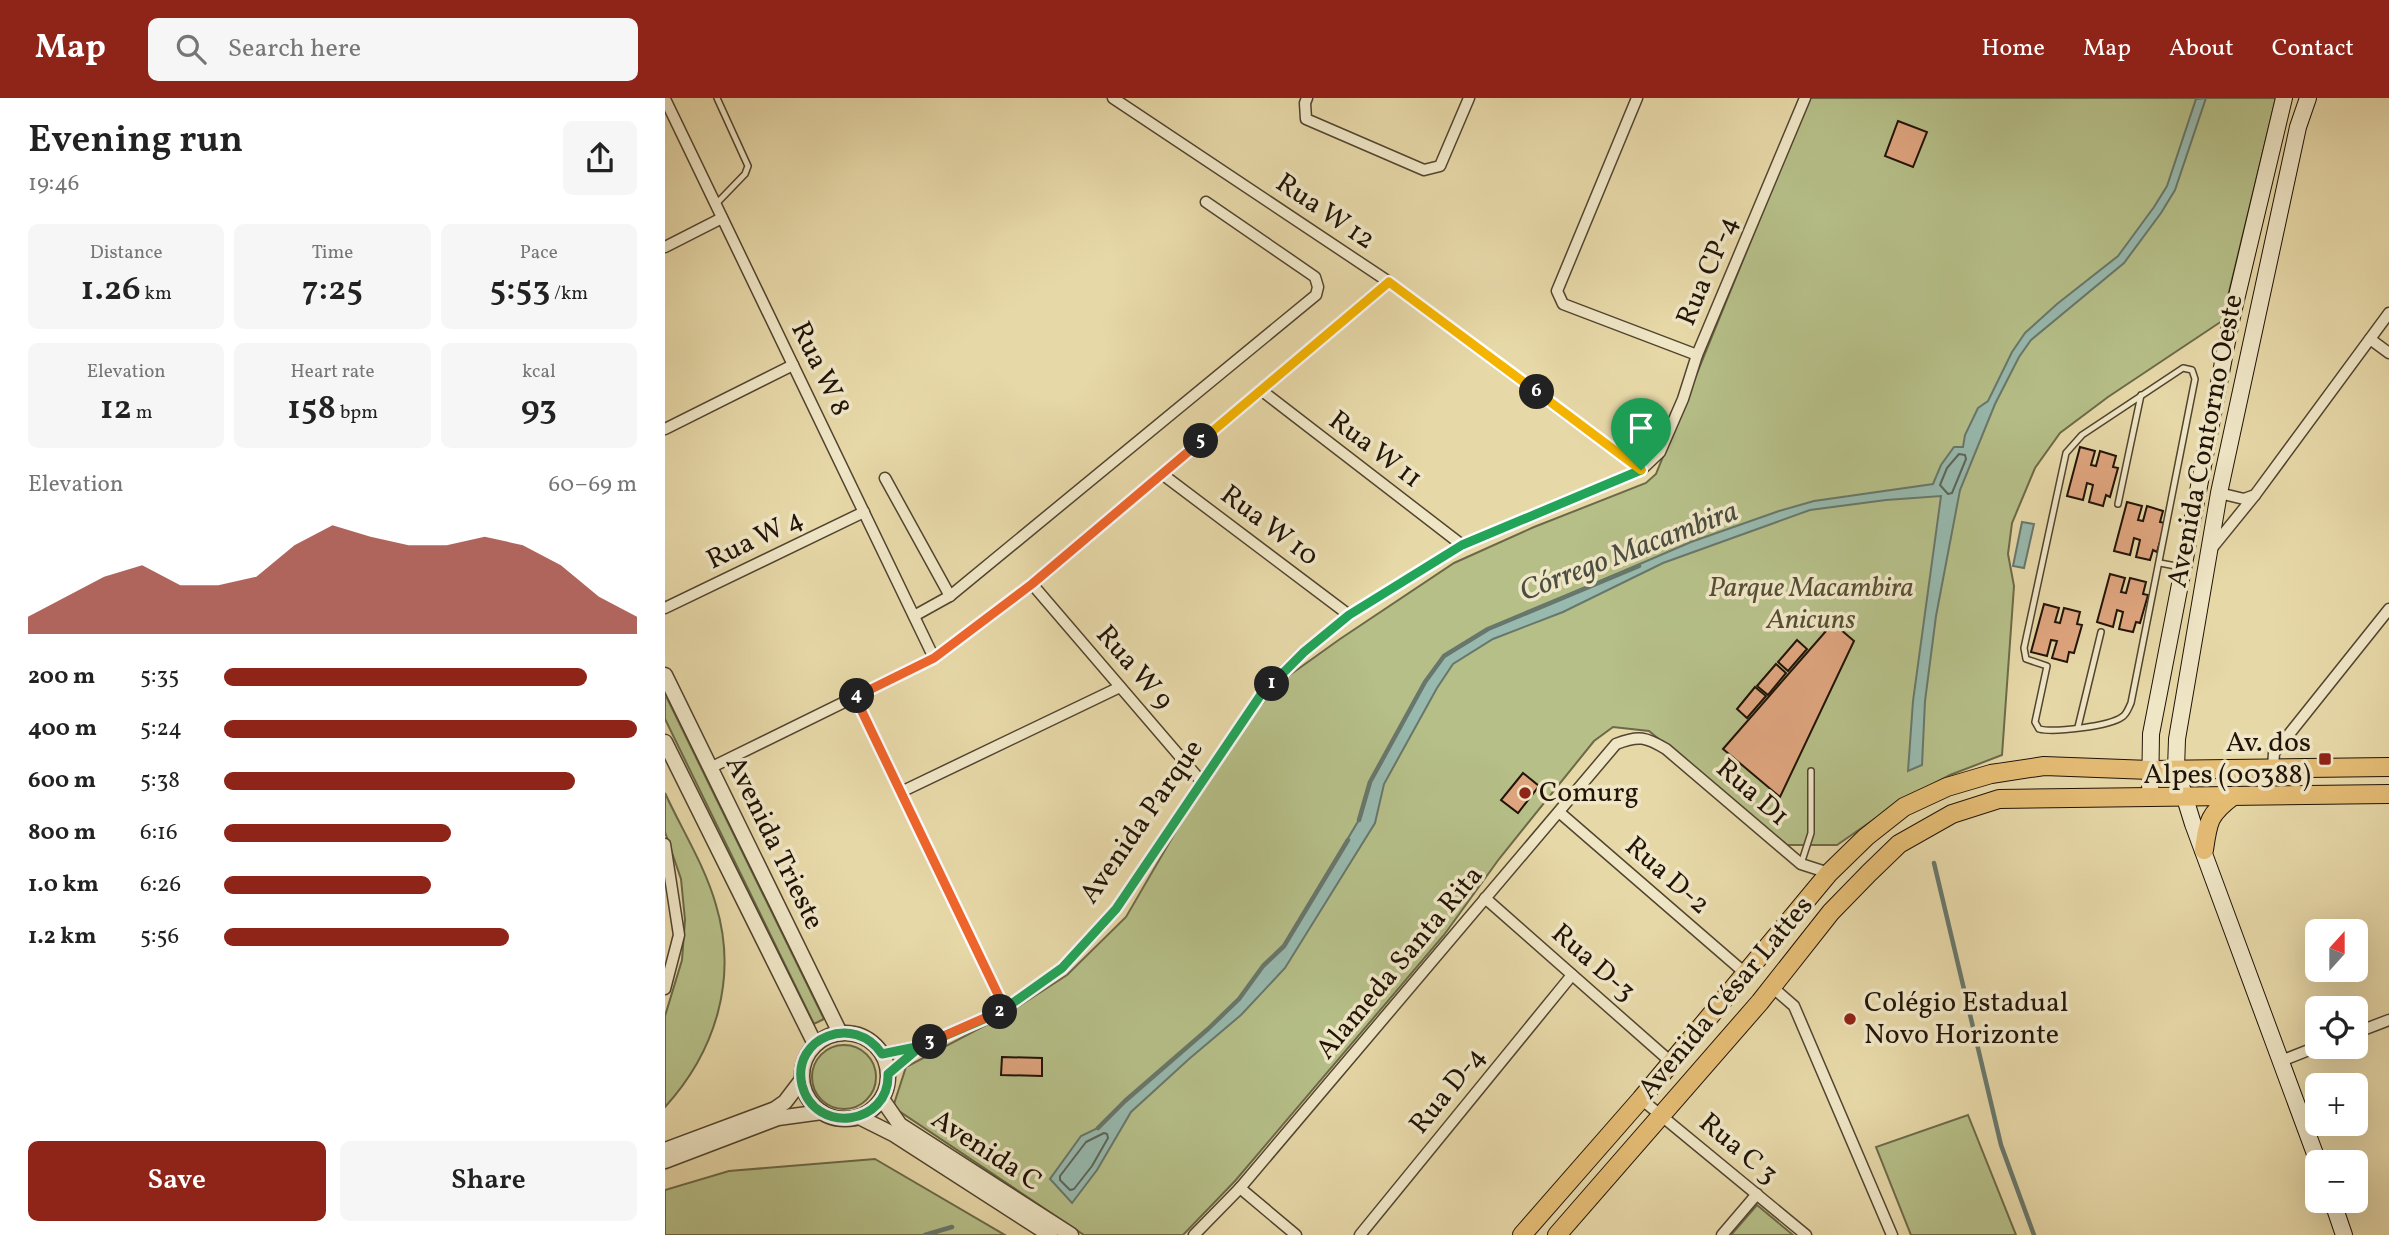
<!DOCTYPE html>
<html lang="en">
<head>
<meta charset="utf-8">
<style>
	:root { --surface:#fff; --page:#f6f6f6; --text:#222; --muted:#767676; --accent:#8f2418 }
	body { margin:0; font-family:Vollkorn,serif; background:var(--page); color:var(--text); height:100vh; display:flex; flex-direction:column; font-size:26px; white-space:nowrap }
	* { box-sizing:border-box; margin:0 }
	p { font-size:23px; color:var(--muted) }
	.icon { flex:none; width:38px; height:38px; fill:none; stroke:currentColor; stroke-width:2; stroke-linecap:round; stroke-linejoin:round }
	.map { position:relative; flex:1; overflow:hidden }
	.panel { display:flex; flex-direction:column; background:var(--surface); width:665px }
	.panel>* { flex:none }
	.needle { width:46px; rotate:21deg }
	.tools { position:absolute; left:1640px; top:821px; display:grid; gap:14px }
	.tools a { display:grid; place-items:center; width:63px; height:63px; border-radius:10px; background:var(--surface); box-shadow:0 7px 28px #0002; font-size:35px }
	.pin { position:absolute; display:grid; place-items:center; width:60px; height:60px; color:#fff; margin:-72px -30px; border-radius:50% 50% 50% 0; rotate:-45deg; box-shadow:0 0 7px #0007 }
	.pin .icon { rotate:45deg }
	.km { position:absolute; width:35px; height:35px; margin:-18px; border-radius:50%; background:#222; color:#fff; font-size:19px; line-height:35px; text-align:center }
	.round { display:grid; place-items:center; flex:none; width:74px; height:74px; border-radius:10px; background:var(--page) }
	.head { display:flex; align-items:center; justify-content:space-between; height:119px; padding:0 28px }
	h1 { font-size:38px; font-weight:600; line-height:52px }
	.figures { display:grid; grid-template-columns:repeat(3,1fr); gap:10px; height:119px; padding:7px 28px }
	.figures div { display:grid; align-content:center; border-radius:10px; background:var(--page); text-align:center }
	.figures b { font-size:35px; font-weight:600 }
	.figures small { font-size:19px; font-weight:400 }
	.figures p { font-size:19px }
	.chart { height:196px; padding:14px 28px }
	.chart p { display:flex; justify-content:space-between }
	.chart svg { width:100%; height:126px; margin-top:7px; fill:var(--accent); opacity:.7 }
	.primary-button { display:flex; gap:14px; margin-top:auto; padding:14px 28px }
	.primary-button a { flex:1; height:80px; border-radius:10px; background:var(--accent); color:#fff; font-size:28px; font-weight:600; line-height:80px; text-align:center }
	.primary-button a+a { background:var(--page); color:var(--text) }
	ul { padding:0 28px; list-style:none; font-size:23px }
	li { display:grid; grid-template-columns:112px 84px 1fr; align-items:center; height:52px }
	li i { height:18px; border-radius:9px; background:var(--accent) }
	header { display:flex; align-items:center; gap:42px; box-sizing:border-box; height:98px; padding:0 35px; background:var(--accent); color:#fff }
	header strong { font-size:33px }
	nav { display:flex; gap:38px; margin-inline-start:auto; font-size:24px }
	.search { width:490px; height:63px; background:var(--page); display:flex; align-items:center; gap:18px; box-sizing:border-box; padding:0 24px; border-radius:10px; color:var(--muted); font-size:26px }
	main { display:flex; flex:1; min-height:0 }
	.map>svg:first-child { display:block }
</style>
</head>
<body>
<header>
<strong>Map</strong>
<div class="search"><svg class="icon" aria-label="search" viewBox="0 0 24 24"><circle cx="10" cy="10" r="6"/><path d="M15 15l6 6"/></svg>Search here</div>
<nav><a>Home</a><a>Map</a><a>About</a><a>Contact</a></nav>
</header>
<main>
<section class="panel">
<div class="head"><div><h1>Evening run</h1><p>19:46</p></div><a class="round"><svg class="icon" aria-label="share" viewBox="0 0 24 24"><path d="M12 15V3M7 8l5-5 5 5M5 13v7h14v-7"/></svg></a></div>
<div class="figures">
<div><p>Distance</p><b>1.26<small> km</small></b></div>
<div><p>Time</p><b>7:25</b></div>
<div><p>Pace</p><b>5:53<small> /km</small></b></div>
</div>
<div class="figures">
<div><p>Elevation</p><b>12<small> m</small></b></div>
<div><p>Heart rate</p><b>158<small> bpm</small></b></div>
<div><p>kcal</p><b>93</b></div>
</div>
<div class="chart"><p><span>Elevation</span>60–69 m</p>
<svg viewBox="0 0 160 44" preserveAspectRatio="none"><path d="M0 44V38L10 31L20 24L30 20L40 27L50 27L60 24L70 13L80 6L90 10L100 13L110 13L120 10L130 13L140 20L150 31L160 38V44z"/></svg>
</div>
<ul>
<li><b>200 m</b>5:35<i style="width:88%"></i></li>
<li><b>400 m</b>5:24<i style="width:100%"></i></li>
<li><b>600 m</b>5:38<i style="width:85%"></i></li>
<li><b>800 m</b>6:16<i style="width:55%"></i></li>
<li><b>1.0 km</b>6:26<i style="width:50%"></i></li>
<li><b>1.2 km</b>5:56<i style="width:69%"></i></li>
</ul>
<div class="primary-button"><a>Save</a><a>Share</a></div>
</section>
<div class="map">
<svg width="1724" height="1137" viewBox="0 0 1724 1137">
	<rect width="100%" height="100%" fill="#e7d8a8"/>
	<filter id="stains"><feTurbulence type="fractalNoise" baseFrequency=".00286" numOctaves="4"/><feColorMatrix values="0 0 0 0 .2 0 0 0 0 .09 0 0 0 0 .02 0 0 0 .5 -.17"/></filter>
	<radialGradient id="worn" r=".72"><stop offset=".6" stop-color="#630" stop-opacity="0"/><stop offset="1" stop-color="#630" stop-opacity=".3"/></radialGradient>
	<!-- green -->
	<g fill="#b6bf88" stroke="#6c6948" stroke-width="2">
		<path d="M1144,0h467l-54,223 -114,76 -48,36 -25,35 -23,55 -4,31 6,32 -12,169 -52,20 -51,27 -62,43h-50l-138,-114 -36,-4 -19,14 -95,118 -55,76 -209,246 -52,54h-99l-191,-128 13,-40 101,-53 60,-39 59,-58 81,-139 36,-51 37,-45 60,-43 114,-76 80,-36 112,-44 10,-9z"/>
		<path d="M0,596l159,325 -10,5 -149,-305z"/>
		<path d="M0,695c17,37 40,73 51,112 22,73 0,146 -51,202v-91l17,-56 3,-40 -4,-41 -16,-47z"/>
		<circle cx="179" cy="979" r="32"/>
		<path d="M1303,1017l48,120h-105l-35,-88z"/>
		<path d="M210,1061l130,76h-340v-45l64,-19z"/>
		<path d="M1092,1107l36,30h-62z"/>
	</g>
	<!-- water -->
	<g fill="#97b9ae" stroke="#68776b" stroke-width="2">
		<path d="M1541,0l-31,92 -14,23 -37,50 -93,77 -12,17 -24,47 -35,86 -24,126 -11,85 -3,64 -14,6 5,-70 28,-205 -55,4 -76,10 -147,53 -100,49 -70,27 -40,25 -16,24 -53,96 -9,39 -90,145 -44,47 -52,44 -58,53 -34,58 -25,33 -22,-24 31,-43 17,-8 27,-27 83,-72 30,-30 25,-33 21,-20 76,-128 10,-36 55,-100 19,-26 44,-27 203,-87 88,-31 35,-10 119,-17 8,-19 13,-18h9l2,-12 13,-27 10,-7 24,-49 13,-19 32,-29 61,-48 36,-49 13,-21 29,-87z"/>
		<path d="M1357,424l12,2 -10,44 -11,-2z"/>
	</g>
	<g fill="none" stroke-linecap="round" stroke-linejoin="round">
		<!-- shore -->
		<g stroke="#5c665a" stroke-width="2">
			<path d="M1294,356l6,1 1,4 -14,34 -4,1 -8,-9 7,-17z"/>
			<path d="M439,1035l3,1 1,4 -16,28 -18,23 -4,1 -10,-10v-4l26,-34z"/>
		</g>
		<!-- stream -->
		<g stroke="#68776b" stroke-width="4.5">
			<path d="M694,722l11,-38 55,-100 19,-26 44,-27 151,-63"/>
			<path d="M1269,765l67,282 33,90"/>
			<path d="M433,1030l27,-27 83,-72 31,-30 24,-33 21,-20 64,-106"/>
			<path d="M260,1137l27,-8"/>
		</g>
	</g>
	<!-- building -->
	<g fill="#dfa57f" stroke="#211307" stroke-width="2">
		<path d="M1233,23l29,11 -14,35 -28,-11z"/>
		<path d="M1415,349l15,4 -4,14 5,1 4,-15 16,5 -3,11 5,1 -8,29 -4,-2 -3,11 -14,-4 4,-17 -6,-2 -4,17 -16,-4z"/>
		<path d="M1462,404l15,4 -4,14 5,1 4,-15 16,5 -3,11 5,1 -8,29 -4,-2 -3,10 -14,-3 4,-17 -6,-2 -4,17 -16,-4z"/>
		<path d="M1445,476l15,4 -4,14 5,1 4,-15 16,4 -3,12 5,1 -8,28 -4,-1 -3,10 -14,-3 4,-17 -6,-2 -4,17 -16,-5z"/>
		<path d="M1379,506l15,4 -4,14 5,1 4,-15 16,4 -3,12 5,1 -8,28 -5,-1 -2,10 -15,-4 5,-17 -6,-1 -4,16 -16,-4z"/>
		<path d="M1168,525l21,18 -74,156 -57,-48z"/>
		<path d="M1132,542l10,9 -19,22 -10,-9z"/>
		<path d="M1111,566l10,9 -18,22 -11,-9z"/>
		<path d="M1090,589l11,9 -19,22 -10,-9z"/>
		<path d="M858,675l16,13 -21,27 -17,-13z"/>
		<path d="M337,959l40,1v18l-41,-1z"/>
	</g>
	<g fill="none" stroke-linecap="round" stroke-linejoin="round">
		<!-- service casing -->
		<g stroke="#52442f" stroke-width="8">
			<g id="service">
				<path d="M51,106l29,-30 3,-8 -31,-68"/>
				<path d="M1518,270l9,2 3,9 -64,324c-3,6 -4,11 -9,14 -12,9 -68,16 -83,12l-4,-7 12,-56 -21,-7 -2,-11 42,-195 16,-18z"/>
				<path d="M1453,406l23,-109"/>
				<path d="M1495,465l21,4"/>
				<path d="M1413,629l23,-95"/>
				<path d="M1136,766l10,-31v-62"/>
			</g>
		</g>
		<!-- minor casing -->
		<g stroke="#52442f" stroke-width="13">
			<g id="minor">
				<path d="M448,0l276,184 252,188"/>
				<path d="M642,0l-2,5 1,16 118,51 16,-4 29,-68"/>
				<path d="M972,0l-80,193 6,13 134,51"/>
				<path d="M0,1l269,559"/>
				<path d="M0,149l57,-29"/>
				<path d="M1705,241l19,14"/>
				<path d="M596,292l201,155"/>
				<path d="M0,331l128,-64"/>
				<path d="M497,376l187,141"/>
				<path d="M220,380l65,118"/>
				<path d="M1554,395l25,6 11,-4"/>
				<path d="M1547,450l43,-53 134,-182"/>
				<path d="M367,486l169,197"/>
				<path d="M0,510l199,-96"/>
				<path d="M249,518l36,-20 366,-301 2,-8 -3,-10 -109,-75"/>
				<path d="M190,599l150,312"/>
				<path d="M1608,669l1,-14 115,-144"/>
				<path d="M45,670l224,-110 98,-74 357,-302"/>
				<path d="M236,694l219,-105"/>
				<path d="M894,714l186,161"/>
				<path d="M0,746l14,91 -14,54"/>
				<path d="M820,800l186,164"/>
				<path d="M1107,889l22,19 98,229"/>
				<path d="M1690,935l34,-13"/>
				<path d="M217,956l38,-8 85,-37 57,-41 54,-59 146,-216 42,-41 45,-37 113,-70 179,-75 19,-18 23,-53 14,-44 108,-257"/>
				<path d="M1616,963l38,-15"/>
				<path d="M223,976l30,-26"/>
				<path d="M976,1001l165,136"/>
				<path d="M575,1090l56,47"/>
				<path d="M529,1137l46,-47 376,-444c23,-9 30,-7 50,5l135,115 28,9"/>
				<path d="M695,1137l212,-260"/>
				<path d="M1057,1137l35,-41"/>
			</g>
		</g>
		<!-- tertiary casing -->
		<g stroke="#52442f" stroke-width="17">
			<g id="tertiary">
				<path d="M0,577l175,358"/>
				<path d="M0,644l150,302"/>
				<circle cx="180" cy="978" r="43"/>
				<path d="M217,1001l18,26 171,110"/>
				<path d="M194,1019l36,18 155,100"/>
				<path d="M0,1052l110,-41 10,-7 16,-21"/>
				<path d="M0,1063l113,-43 44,-6"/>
			</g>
		</g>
		<!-- secondary casing -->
		<g stroke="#211307" stroke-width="18">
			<g id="secondary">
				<path d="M1643,0l-10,29 -79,366 -42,246 -1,30 17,55 125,338"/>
				<path d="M1485,700l1,-64 80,-413 53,-223"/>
				<path d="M1667,1102l12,35"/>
			</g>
		</g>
		<!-- primary casing -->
		<g stroke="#211307" stroke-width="20">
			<g id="primary">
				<path d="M1539,752c4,-29 5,-36 29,-54"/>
				<path d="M857,1137l119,-136 188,-226 37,-36 38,-30 43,-20 44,-13 53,-8 106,4 239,-3"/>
				<path d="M892,1137l203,-233 71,-90 38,-39 30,-29 53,-30 47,-15 390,-5"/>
			</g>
		</g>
		<!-- service -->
		<use href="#service" stroke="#efe6c6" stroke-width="5"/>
		<!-- minor -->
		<use href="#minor" stroke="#efe6c6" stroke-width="10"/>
		<!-- tertiary -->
		<use href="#tertiary" stroke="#efe6c6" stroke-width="14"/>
		<!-- secondary -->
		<use href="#secondary" stroke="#efe6c6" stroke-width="16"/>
		<!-- primary -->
		<use href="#primary" stroke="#e4bc74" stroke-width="18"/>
	</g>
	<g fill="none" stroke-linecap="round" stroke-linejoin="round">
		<!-- split-1 casing -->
		<g stroke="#fff" stroke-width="14">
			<path id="split-1" d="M607,586l32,-32 45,-37 113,-70 179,-75"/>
		</g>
		<!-- split-2 casing -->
		<g stroke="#fff" stroke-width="14">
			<path id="split-2" d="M335,914l62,-44 54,-59 146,-216 10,-9"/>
		</g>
		<!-- split-3 casing -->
		<g stroke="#fff" stroke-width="14">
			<path id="split-3" d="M265,944l-9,4 -33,28c2,51 -73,62 -86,11 -11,-48 53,-72 80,-31l39,-8 79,-34"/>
		</g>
		<!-- split-4 casing -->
		<g stroke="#fff" stroke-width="14">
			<path id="split-4" d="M192,598l-2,1 150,312 -75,33"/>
		</g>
		<!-- split-5 casing -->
		<g stroke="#fff" stroke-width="14">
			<path id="split-5" d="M192,598l77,-38 98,-74 169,-143"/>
		</g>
		<!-- split-6 casing -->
		<g stroke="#fff" stroke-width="14">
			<path id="split-6" d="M536,343l188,-159 148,110"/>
		</g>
		<!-- split-7 casing -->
		<g stroke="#fff" stroke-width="14">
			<path id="split-7" d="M872,294l104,78"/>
		</g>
		<!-- split-1 -->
		<use href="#split-1" stroke="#22a559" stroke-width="9"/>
		<!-- split-2 -->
		<use href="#split-2" stroke="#22a559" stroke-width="9"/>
		<!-- split-3 -->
		<use href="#split-3" stroke="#22a559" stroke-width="9"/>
		<!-- split-4 -->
		<use href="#split-4" stroke="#f0652b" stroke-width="9"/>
		<!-- split-5 -->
		<use href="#split-5" stroke="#f0652b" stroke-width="9"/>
		<!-- split-6 -->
		<use href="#split-6" stroke="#f5b400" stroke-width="9"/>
		<!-- split-7 -->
		<use href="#split-7" stroke="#f5b400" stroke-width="9"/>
	</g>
	<!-- markers -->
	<g fill="#8f2418" stroke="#efe6c6" stroke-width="2.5">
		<rect x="1653" y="654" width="14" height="14" rx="3.5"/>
		<circle cx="860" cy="695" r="7"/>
		<circle cx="1185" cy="921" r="7"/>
	</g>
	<g text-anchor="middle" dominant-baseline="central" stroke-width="7" stroke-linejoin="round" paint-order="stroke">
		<!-- street labels -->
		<g font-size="28" fill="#211307" stroke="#efe6c6">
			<text transform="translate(660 114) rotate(34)">Rua W 12</text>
			<text transform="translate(1043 173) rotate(-67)">Rua CP-4</text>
			<text transform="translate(155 271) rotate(64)">Rua W 8</text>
			<text transform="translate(1541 343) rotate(-79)">Avenida Contorno Oeste</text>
			<text transform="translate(710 352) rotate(37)">Rua W 11</text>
			<text transform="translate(604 428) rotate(37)">Rua W 10</text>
			<text transform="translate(90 442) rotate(-26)">Rua W 4</text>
			<text transform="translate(469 570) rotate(49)">Rua W 9</text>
			<text transform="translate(1087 695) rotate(41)">Rua D1</text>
			<text transform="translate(477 724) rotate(-55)">Avenida Parque</text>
			<text transform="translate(109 745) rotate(64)">Avenida Trieste</text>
			<text transform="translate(1002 778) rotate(41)">Rua D-2</text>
			<text transform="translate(735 865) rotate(-50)">Alameda Santa Rita</text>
			<text transform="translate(928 865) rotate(41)">Rua D-3</text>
			<text transform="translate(1061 900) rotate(-50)">Avenida César Lattes</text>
			<text transform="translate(783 993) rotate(-51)">Rua D-4</text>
			<text transform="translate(1073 1051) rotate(40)">Rua C 3</text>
			<text transform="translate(321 1053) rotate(33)">Avenida C</text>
		</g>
		<!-- park labels -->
		<g font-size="28" font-style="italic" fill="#554f34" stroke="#efe6c6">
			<text x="1146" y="490">Parque Macambira<tspan x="1146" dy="32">Anicuns</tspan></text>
		</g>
		<!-- poi labels -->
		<g font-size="28" fill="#211307" stroke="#efe6c6" text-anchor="start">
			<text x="1646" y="645" text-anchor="end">Av. dos<tspan x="1646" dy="32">Alpes (00388)</tspan></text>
			<text x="874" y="695">Comurg</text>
			<text x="1199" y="905">Colégio Estadual<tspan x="1199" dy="32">Novo Horizonte</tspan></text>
		</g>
		<!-- water labels -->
		<g font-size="30" font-style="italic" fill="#4a4d41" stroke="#efe6c6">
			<text transform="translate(964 454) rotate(-21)">Córrego Macambira</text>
		</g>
	</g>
	<rect width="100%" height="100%" filter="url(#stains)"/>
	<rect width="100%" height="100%" fill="url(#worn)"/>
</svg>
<div class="tools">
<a><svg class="needle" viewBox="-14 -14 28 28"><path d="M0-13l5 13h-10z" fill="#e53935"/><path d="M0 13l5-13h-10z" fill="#767676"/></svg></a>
<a><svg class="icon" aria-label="locate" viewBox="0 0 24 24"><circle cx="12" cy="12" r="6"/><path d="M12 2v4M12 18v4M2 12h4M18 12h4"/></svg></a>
<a>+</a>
<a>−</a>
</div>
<div class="pin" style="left:976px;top:372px;background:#1e9e55"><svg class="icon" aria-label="arrive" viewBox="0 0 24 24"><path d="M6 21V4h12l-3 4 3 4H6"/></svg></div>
<b class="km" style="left:607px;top:586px">1</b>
<b class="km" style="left:335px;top:914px">2</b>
<b class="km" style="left:265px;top:944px">3</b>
<b class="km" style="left:192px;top:598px">4</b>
<b class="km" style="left:536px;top:343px">5</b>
<b class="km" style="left:872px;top:294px">6</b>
</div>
</main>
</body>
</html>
